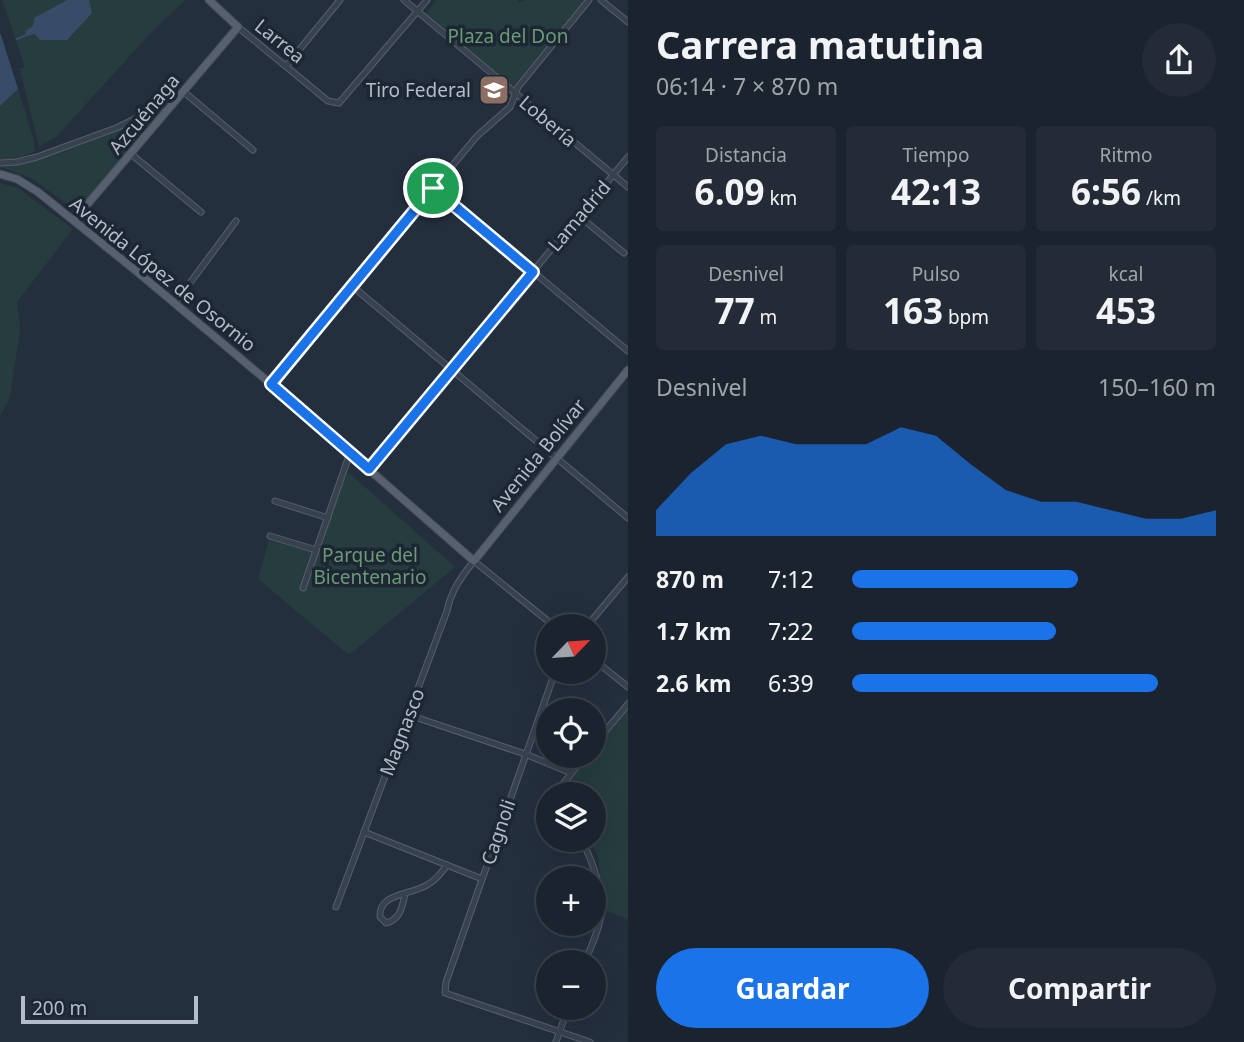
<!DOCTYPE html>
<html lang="es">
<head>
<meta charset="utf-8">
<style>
	:root { --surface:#1b232e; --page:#242b36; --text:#f1f3f6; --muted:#a0a4aa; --line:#39404a; --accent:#1a73e8 }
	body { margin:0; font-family:"Noto Sans",sans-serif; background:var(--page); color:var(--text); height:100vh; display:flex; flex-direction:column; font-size:26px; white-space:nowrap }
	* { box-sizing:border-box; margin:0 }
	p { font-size:23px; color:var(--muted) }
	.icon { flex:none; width:38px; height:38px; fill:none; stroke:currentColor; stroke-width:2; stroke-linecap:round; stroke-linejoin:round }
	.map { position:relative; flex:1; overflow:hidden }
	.drawer { display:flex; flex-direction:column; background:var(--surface); width:616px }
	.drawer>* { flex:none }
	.needle { width:46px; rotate:65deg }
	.controls { position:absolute; left:536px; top:614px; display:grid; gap:14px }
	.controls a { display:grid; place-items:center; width:70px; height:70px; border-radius:50%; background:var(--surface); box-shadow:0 7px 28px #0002,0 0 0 2px var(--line); font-size:35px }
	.scale { position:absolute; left:21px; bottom:18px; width:177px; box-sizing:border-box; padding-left:7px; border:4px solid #b4bcc9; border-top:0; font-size:19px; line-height:24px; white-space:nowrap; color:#b4bcc9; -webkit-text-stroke:5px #1d2633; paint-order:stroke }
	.pin { position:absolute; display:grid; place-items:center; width:60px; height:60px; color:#fff; margin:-30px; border:4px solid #fff; border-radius:50%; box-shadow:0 2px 7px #0007 }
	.round { display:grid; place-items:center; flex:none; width:74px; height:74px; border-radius:37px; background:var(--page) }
	.headline { display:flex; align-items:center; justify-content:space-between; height:119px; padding:0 28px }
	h1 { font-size:38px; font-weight:700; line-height:52px }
	.metrics { display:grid; grid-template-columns:repeat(3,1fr); gap:10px; height:119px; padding:7px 28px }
	.metrics div { display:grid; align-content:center; border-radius:7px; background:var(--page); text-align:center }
	.metrics b { font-size:35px; font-weight:700 }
	.metrics small { font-size:19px; font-weight:400 }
	.metrics p { font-size:19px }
	.chart { height:196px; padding:14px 28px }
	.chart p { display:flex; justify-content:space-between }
	.chart svg { width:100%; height:126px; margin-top:7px; fill:var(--accent); opacity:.7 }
	.primary-button { display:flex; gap:14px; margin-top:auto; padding:14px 28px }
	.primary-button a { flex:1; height:80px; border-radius:42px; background:var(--accent); color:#fff; font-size:28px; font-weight:700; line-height:80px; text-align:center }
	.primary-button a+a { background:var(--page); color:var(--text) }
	ul { padding:0 28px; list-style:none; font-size:23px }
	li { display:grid; grid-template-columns:112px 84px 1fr; align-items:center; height:52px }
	li i { height:18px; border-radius:9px; background:var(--accent) }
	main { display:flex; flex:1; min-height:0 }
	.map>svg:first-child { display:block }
</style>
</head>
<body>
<main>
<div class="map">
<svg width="628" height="1042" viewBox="0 0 628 1042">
	<rect width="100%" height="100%" fill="#242f3e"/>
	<!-- green -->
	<g fill="#263c3f">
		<path d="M2,0h183l-38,37 -91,100 -17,9 -19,-77 5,-2z"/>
		<path d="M436,0h82l1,2 7,-2h60l-74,87 -87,-72z"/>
		<path d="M18,89l16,52 1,11 -21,7h-14v-53z"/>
		<path d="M168,104l-87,102h-11l-39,-28 -31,-11 32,-6 61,-21 37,-16 5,-4z"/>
		<path d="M0,183l18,5 55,41 -56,73 3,28 -10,68 -10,18z"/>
		<path d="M348,472l107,95 -106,88 -91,-76 12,-43 46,14z"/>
		<path d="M628,708v211l-20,-7 -5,-8 -5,-49 -9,-15h4v-46h-34l31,-38h3v-5z"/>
	</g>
	<!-- water -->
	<g fill="#394c67">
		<path d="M67,0h22l3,13 -25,27h-27l-5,-6 -8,2 -2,-5 8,-5 1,-8z"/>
		<path d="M0,32l18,57 -18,17z"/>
	</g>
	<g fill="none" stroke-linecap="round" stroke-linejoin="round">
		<!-- stream -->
		<path stroke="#394c67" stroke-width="2" d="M17,39l12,-5"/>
		<!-- minor casing -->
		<g stroke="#565f6c" stroke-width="7">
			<g id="minor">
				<path d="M404,0l224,187"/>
				<path d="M601,0l27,22"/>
				<path d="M238,27l90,74 11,2 88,-103"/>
				<path d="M286,66l54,-66"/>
				<path d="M184,92l69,58"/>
				<path d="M131,154l70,58"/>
				<path d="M0,163l17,-1 20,-5 79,-29 61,-29"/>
				<path d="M433,188l195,163"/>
				<path d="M579,216l45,37"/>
				<path d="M351,285l277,233"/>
				<path d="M175,303l61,-82"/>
				<path d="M271,384l206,-248 33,-29 8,-20 71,-87"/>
				<path d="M369,469l259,-312"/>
				<path d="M275,501l53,17"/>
				<path d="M270,536l46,14"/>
				<path d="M303,588l47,-135"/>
				<path d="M587,626l41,-49"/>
				<path d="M593,659l35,28"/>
				<path d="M555,672l-109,310 -1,11 145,49"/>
				<path d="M409,715l116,39 46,19"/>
				<path d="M593,746l35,-42"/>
				<path d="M555,794l30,-38"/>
				<path d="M364,832l118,47"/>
				<path d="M581,840c11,18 25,58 19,80 -3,15 -10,29 -15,42"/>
				<path d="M405,894c-3,13 -4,25 -19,29l-6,-6c-2,-24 31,-22 47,-32 9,-5 14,-12 20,-20"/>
				<path d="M336,907l111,-296c4,-20 14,-34 27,-50l80,65"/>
				<path d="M556,1042l12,-34"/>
			</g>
		</g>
		<!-- major casing -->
		<g stroke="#414a57" stroke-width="9">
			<g id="major">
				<path d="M0,174l17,5 21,13 97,78 136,114 203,177 154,-191"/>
				<path d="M74,220l164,-193 -29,-27"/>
			</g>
		</g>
		<!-- minor -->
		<use href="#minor" stroke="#38414e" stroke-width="5"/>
		<!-- major -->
		<use href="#major" stroke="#56606e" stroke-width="7"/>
	</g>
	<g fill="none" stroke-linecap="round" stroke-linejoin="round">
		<!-- route casing -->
		<g stroke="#fff" stroke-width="14">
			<path id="route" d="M433,188l100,84 -164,197 -98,-85z"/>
		</g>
		<!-- route -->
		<use href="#route" stroke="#1a73e8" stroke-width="9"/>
	</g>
	<!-- icons -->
	<defs>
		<g id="school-square" transform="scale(1.575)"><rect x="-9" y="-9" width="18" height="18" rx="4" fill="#8d6e63" stroke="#1d2633"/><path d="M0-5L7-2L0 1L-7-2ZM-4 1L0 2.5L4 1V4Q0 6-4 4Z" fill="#fff"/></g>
	</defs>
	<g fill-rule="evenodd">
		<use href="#school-square" x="494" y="90"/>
	</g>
	<g text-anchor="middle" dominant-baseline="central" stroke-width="7" stroke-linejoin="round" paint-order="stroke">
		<!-- park labels -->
		<g font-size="19" fill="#6b9a76" stroke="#1d2633">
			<text x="508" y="36">Plaza del Don</text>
			<text x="370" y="555">Parque del<tspan x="370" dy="22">Bicentenario</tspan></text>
		</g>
		<!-- street labels -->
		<g font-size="19" fill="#b4bcc9" stroke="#1d2633">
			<text transform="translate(280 41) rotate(39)">Larrea</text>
			<text transform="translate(144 114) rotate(-50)">Azcuénaga</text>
			<text transform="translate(548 121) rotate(40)">Lobería</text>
			<text transform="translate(579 216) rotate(-50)">Lamadrid</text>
			<text transform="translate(163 274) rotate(39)">Avenida López de Osornio</text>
			<text transform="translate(538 455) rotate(-51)">Avenida Bolívar</text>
			<text transform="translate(402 732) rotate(-69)">Magnasco</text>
			<text transform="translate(498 832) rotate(-71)">Cagnoli</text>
		</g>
		<!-- poi labels -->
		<g font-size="19" fill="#b4bcc9" stroke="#1d2633" text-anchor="end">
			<text x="471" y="90">Tiro Federal</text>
		</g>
	</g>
</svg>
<div class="controls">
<a><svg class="needle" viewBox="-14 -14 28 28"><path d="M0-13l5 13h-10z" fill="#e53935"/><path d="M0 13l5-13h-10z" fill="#a0a4aa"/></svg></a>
<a><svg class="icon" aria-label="locate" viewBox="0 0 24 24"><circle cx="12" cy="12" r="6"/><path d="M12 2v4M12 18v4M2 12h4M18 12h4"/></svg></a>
<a><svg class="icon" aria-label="layers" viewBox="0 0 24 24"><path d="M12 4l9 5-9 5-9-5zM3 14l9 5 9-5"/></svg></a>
<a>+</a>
<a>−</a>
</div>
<div class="scale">200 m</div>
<div class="pin" style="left:433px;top:188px;background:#1e9e55"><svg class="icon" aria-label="arrive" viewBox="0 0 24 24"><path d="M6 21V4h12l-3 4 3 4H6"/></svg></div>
</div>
<section class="drawer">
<div class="headline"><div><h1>Carrera matutina</h1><p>06:14 · 7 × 870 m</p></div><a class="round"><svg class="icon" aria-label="share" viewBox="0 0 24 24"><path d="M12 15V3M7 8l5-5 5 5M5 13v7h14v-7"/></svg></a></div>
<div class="metrics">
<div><p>Distancia</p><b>6.09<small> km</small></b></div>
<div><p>Tiempo</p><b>42:13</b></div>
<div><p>Ritmo</p><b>6:56<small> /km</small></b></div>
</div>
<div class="metrics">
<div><p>Desnivel</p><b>77<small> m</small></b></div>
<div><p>Pulso</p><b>163<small> bpm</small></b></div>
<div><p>kcal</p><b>453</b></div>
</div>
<div class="chart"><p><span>Desnivel</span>150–160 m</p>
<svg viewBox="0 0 160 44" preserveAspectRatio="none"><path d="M0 44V35L10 22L20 12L30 9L40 12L50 12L60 12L70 6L80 9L90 19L100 28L110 32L120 32L130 35L140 38L150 38L160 35V44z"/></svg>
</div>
<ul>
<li><b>870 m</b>7:12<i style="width:62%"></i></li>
<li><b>1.7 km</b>7:22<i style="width:56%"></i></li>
<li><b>2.6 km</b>6:39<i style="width:84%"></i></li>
</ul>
<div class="primary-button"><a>Guardar</a><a>Compartir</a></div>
</section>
</main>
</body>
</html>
